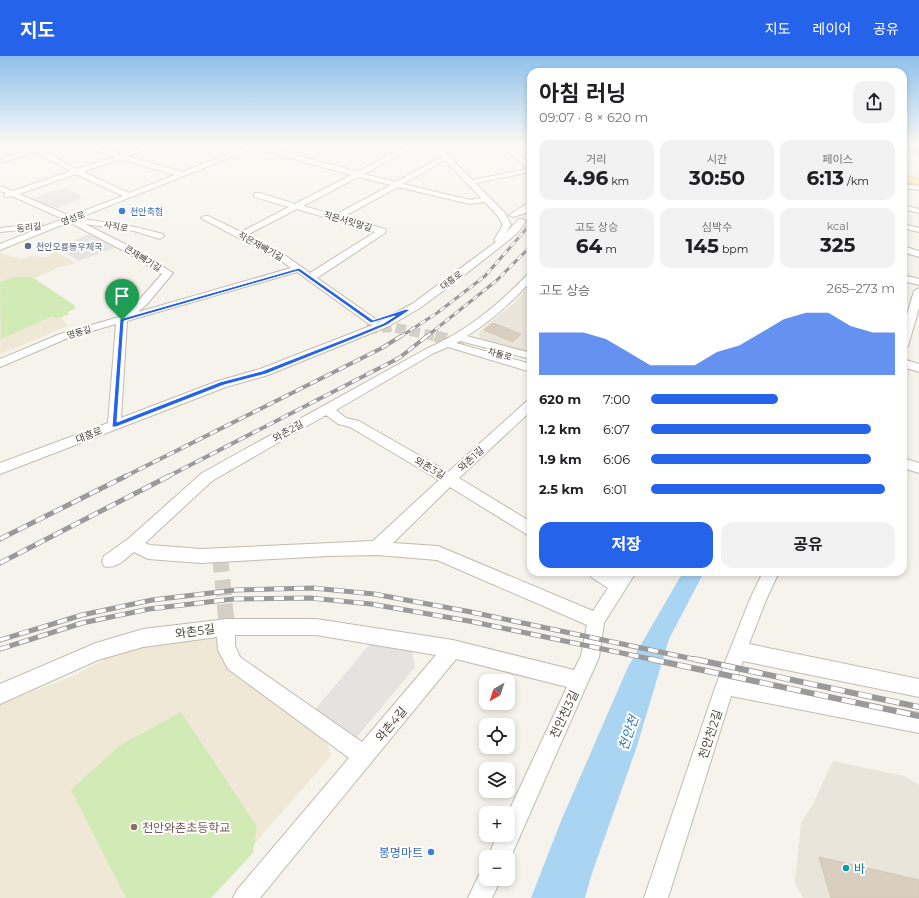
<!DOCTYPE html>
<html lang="ko">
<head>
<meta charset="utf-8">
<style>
	:root { --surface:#fff; --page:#f2f2f2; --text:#202124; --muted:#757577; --accent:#2563eb }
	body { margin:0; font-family:Montserrat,"Noto Sans KR",sans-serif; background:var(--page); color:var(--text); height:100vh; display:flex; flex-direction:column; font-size:15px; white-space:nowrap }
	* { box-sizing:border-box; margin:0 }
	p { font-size:13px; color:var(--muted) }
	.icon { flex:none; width:22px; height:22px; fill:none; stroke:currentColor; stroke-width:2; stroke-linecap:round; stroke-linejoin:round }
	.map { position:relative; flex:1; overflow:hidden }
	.side { position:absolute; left:527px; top:12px; width:380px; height:508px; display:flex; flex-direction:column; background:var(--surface); border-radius:12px; box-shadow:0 2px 6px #0003 }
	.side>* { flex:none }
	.needle { width:26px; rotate:219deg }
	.buttons { position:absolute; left:479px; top:618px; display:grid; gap:8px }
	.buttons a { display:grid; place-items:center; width:36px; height:36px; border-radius:8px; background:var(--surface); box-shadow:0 2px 6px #0003; font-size:20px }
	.pin { position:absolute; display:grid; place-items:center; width:34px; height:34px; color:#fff; margin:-41px -17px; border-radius:50% 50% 50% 0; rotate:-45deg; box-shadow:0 0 4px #0007 }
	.pin .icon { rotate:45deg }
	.round { display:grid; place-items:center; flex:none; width:42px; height:42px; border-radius:12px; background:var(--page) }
	.summary { display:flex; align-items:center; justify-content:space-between; height:68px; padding:0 12px }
	h1 { font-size:22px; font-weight:700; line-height:30px }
	.figures { display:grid; grid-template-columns:repeat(3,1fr); gap:6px; height:68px; padding:4px 12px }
	.figures div { display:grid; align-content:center; border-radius:10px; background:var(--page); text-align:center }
	.figures b { font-size:20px; font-weight:700 }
	.figures small { font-size:11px; font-weight:400 }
	.figures p { font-size:11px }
	.chart { height:112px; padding:8px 12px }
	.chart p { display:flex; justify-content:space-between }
	.chart svg { width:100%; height:72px; margin-top:4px; fill:var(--accent); opacity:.7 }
	.cta { display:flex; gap:8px; margin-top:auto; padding:8px 12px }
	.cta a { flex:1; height:46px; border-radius:12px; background:var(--accent); color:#fff; font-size:16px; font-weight:700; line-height:46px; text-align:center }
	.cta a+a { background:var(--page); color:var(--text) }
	ul { padding:0 12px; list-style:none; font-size:13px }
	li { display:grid; grid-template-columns:64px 48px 1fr; align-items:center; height:30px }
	li i { height:10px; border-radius:5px; background:var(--accent) }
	header { display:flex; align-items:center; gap:24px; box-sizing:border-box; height:56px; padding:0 20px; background:var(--accent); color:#fff }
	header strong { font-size:19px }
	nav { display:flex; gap:22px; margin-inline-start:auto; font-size:14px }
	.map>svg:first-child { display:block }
</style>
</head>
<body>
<header>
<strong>지도</strong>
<nav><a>지도</a><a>레이어</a><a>공유</a></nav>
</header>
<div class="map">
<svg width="919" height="842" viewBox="0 0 919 842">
	<rect width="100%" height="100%" fill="#f6f3ec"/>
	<!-- residential -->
	<g fill="#eae5da">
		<path d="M531,228v71l-51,-17 -2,-3 3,-5 32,-26z"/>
		<path d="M833,705l71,15 15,9v113h-116l-8,-15 6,-60 12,-19z"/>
	</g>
	<!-- commercial -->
	<path fill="#f7ead8" d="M903,101l16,3v17l-16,-3z"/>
	<!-- education -->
	<g fill="#efe8d6">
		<path d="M56,196l19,11 -15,4 -26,11 40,27 2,3 -8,4 1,2 -8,3 7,9 -68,28v-101l22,6 8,-3 16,1z"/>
		<path d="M217,577l4,10 106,99 4,14 -124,142h-207v-193l31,-13 42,-16 36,-19 46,-13z"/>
	</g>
	<!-- green -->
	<g fill="#d2eab5">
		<path d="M903,89h16v13l-16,-3z"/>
		<path d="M14,221h17l43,28 2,3 -8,4 1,2 -12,5 -4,-3 -52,23 -1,-57z"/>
		<path d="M181,656l76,115 -4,26 -42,45h-85l-55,-108 48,-44z"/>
	</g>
	<!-- parking -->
	<g fill="#e5e3e0">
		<path d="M66,132l17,9 -26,12 -25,-10 21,-9 5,1z"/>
		<path d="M91,177l25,14 -37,14 -22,-13z"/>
		<path d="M371,587l41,8 3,16 -59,71 -43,-26z"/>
	</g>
	<!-- water -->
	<path fill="#a9d4f2" d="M683,516h21l-35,67 -33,110 -45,127 -6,22h-54l30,-77 67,-154z"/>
	<!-- building -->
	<g fill="#d8cfc1" stroke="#d3c7b4">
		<path d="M493,267l28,11 -8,8 -29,-12z"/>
		<path d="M819,801l100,23v18h-88z"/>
	</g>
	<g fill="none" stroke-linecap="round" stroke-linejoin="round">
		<!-- minor-tunnel-far2 -->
		<path stroke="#d4d0c8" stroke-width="10" stroke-dasharray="10 4.5" stroke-linecap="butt" d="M367,273l25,-2 47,10"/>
		<!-- minor-tunnel-far1 -->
		<path stroke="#d4d0c8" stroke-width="12" stroke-dasharray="12 6" stroke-linecap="butt" d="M435,280l34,9"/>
		<!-- minor-tunnel -->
		<path stroke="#d4d0c8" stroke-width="16" stroke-dasharray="16 8" stroke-linecap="butt" d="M220,500l7,71"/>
		<!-- minor casing -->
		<g stroke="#c2bbae" stroke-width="2">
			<g id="minor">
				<path d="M24,89h8l4,2 8,-2h10l-13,5 36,19 38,-12 -35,-12h11l30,9 27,-9h10l-30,11 54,16 65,-25 -1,-2h14l97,27 52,-27h8l-53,29 32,8 46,-25 -11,-12h7l4,5 32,-5h18l-46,8 26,27 56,-11 -28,-24h7l24,20v7l-56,11 30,30 6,12 -5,8 13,-14h3l4,2 -7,10 -10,9 -46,36 -43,32 -31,18 -121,49 -42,12 -226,87v-11l108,-40 8,-99 -48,14 -68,29v-8l60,-25 59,-17 20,-17 23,-26 -38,-23 -55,-29 -69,28v-6l40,-16 -40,4v-4l39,-4h3v3l21,-8 -51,-23 -7,1 -1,-2 2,-2 -6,-2v-5l13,5 58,-20 -36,-19 -35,11v-4l30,-10zM254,92l97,27 -56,29 -35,-11h-6v4l35,10 -48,25 -33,-16h-3l-4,2 79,42 11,8 -153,44 9,-8 26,-31 -42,-26 -46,-23 49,7 26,8 4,-3 -1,-2 -28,-7 -51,-8 -4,2 -4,-2zM121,103l54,16 -46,18 -46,-21zM445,104l36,38 -11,2 -67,-16zM76,118l47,22 -53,20 -51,-22zM358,121l33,8 -56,30 -32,-9zM398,131l72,17 15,-2 13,14 5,9 -9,15 2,2 -84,62 -35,19v-3l-60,-42 68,-45 1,-2 -1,-2 -42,-12zM297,153l78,23 -65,41 -24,-17 -39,-21zM297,216l72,52 4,1 -113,44 -42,12 -97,37 6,-97z"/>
				<path d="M903,128l16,2v4l-16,-2z"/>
				<path d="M528,147h3v6l-5,4 -13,4 -4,-2z"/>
				<path d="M903,149l16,4v4l-16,-4z"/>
				<path d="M903,168l16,4v4l-16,-4z"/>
				<path d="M903,190l16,5v6l-16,-5z"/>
				<path d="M531,217v8c-19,21 -40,40 -64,55l64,17v6l-71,-18 -4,2 75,21v8l-83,-25 -14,6 -98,57 10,8 13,3 89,51 79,-71 4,-1v11l-72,67 72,44v14l-5,-2 -76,-47 -57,56 45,3 155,65 15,-23 -17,-11 -2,-5h22l6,3 2,-3h17l-32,51 -5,34 -91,206v-6h-20l9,-22h11v-22l59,-126 -111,-28 -196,239h-27l4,-8 112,-132 -121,-89 -10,-19 -1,-13 -74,10 -45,13 -98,44v-20l96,-41 47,-14 84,-10h89l137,21 121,30 7,-14 6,-31 -150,-65 -60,-5 -48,1 -128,7 -53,-4 -14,-7c-9,7 -18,18 -30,14l-2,-5 2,-5 24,-17 74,-66 224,-124c40,-17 72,-44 102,-75zM326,359l12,9 12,3 89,53 -66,61 -172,8 -51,-4 -5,-2 67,-62zM235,579h81l120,20 -74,87 -122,-85 -5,-11z"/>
				<path d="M903,219l16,4v6l-16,-4z"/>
				<path d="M919,232v20l-11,38 -5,3v-21l11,-37z"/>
				<path d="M903,303l16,5v8l-16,-5z"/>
				<path d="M903,402l16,5v10l-16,-5z"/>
				<path d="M763,516h16l-13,28 -17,44 170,35v18l-176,-36 -6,17 182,35v20l-188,-37 -63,202h-24l72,-213 34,-86z"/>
				<path d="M486,813v10h15l-9,19h-24l13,-27z"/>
			</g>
		</g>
		<!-- major casing -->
		<g stroke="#e6c16a" stroke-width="2">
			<path id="major" d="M903,119l16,4v6l-16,-4z"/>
		</g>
		<!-- minor -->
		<use href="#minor" fill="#fff" fill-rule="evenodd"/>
		<!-- major -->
		<use href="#major" fill="#ffe39c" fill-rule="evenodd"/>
		<!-- rail-far4 casing -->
		<g stroke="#9a9a9a" stroke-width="2.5">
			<path id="rail-far4" d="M526,173l5,-6"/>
		</g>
		<!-- rail-far3 casing -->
		<g stroke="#9a9a9a" stroke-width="3">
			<g id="rail-far3">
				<path d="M400,281l37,-24 48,-37 42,-48"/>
				<path d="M426,281l70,-56 35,-35"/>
			</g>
		</g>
		<!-- rail-far2 casing -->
		<g stroke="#9a9a9a" stroke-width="4">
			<g id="rail-far2">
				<path d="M124,421l258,-129 19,-12"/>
				<path d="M167,421l232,-119 28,-22"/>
			</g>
		</g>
		<!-- rail-far1 casing -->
		<g stroke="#9a9a9a" stroke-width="5">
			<g id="rail-far1">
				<path d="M0,483l126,-63"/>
				<path d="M0,507l169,-87"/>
				<path d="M0,584l82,-25 70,-15 84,-10 77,-2 61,6 97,18 227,48"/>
				<path d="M0,593l82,-26 67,-14 84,-10 77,-1 61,6 98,17 186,39"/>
			</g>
		</g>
		<!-- rail casing -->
		<g stroke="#9a9a9a" stroke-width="6">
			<g id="rail">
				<path d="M650,603l269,57"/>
				<path d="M694,603l225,48"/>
			</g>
		</g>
		<!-- rail-far4 -->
		<use href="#rail-far4" stroke="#fff" stroke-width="1.5" stroke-dasharray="4.5" stroke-linecap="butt"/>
		<!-- rail-far3 -->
		<use href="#rail-far3" stroke="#fff" stroke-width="2" stroke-dasharray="6" stroke-linecap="butt"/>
		<!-- rail-far2 -->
		<use href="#rail-far2" stroke="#fff" stroke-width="2.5" stroke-dasharray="8" stroke-linecap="butt"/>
		<!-- rail-far1 -->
		<use href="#rail-far1" stroke="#fff" stroke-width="3.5" stroke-dasharray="10" stroke-linecap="butt"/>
		<!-- rail -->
		<use href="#rail" stroke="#fff" stroke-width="4.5" stroke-dasharray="14" stroke-linecap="butt"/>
	</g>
	<!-- sky -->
	<linearGradient id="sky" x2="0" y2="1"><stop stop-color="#8fc1ec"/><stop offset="0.43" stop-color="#fbfaf6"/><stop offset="1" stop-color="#fbfaf6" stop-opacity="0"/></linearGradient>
	<rect width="919" height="207" fill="url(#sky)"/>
	<!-- route -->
	<path fill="#2563eb" stroke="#fff" fill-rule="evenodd" d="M299,212l74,52 33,-11 4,1 -23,15 -26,11 -95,38 -42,11 -108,42h-4l8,-108zM298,215l73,52 24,-7 -11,7 -27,11 -95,37 -42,11 -103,40 7,-101z"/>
	<!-- markers -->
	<g fill="#3f7fe0" stroke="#fff" stroke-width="1.5">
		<circle cx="122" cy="155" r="4"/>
		<circle cx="431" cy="796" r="4"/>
	</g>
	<circle fill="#5c6f8a" stroke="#fff" stroke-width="1.5" cx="28" cy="190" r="4"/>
	<circle fill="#8d6e63" stroke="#fff" stroke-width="1.5" cx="134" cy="771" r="4"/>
	<circle fill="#0f9aa8" stroke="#fff" stroke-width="1.5" cx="846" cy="812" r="4"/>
	<g text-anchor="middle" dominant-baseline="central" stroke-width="4" stroke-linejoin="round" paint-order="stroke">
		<!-- far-shop labels -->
		<g font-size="9" fill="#366cbe" stroke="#fff" text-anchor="start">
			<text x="130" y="155">천안축협</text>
		</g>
		<!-- far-street labels -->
		<g font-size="9" fill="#4b4439" stroke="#fff">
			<text transform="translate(73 162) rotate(-20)">영성로</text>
			<text transform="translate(348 165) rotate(16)">작은서릿말길</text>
			<text transform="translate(116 170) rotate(10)">사직로</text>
			<text transform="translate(29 171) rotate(-7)">동리길</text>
			<text transform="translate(261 190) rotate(29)">작은재빼기길</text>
			<text transform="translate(143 202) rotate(31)">큰재빼기길</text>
			<text transform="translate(451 224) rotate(-37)">대흥로</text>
			<text transform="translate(79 276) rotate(-16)">명동길</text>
			<text transform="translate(500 298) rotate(16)">차돌로</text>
		</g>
		<!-- far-service labels -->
		<g font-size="9" fill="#4e5e75" stroke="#fff" text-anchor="start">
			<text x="36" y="190">천안오룡동우체국</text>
		</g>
		<!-- street labels -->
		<g font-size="10" fill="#4b4439" stroke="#fff">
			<text transform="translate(288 375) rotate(-29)">와촌2길</text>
			<text transform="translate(89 379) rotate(-21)">대흥로</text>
			<text transform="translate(471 403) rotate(-42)">와촌1길</text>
			<text transform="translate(430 412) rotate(30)">와촌3길</text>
		</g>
		<!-- near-street labels -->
		<g font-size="12" fill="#4b4439" stroke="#fff">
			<text transform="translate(195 575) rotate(-8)">와촌5길</text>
			<text transform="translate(564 658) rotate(-65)">천안천3길</text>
			<text transform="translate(391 668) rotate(-50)">와촌4길</text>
			<text transform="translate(710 678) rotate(-72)">천안천2길</text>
		</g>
		<!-- near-education labels -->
		<g font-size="12" fill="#785e54" stroke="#fff" text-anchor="start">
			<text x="142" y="771">천안와촌초등학교</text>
		</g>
		<!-- near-shop labels -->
		<g font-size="12" fill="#366cbe" stroke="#fff" text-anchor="end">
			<text x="423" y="796">봉명마트</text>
		</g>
		<!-- near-culture labels -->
		<g font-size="12" fill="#0d838f" stroke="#fff" text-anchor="start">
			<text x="854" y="812">바</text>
		</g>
		<!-- near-water labels -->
		<g font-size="13" font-style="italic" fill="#2e7ab2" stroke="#fff">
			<text transform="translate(628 677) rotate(-71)">천안천</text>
		</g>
	</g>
</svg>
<div class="buttons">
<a><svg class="needle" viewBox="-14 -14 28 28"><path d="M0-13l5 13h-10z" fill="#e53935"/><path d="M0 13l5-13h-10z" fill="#757577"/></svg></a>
<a><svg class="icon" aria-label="locate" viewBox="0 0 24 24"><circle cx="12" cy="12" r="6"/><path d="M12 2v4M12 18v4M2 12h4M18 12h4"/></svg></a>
<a><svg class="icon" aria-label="layers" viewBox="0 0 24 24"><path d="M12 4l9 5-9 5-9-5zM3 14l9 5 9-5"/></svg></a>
<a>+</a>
<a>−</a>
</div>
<div class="pin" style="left:122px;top:264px;background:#1e9e55"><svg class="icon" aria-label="arrive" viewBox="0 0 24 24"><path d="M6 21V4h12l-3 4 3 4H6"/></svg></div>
<section class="side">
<div class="summary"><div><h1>아침 러닝</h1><p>09:07 · 8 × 620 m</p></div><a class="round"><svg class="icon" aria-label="share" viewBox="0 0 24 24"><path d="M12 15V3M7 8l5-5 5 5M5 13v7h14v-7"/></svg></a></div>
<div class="figures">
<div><p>거리</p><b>4.96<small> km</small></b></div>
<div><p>시간</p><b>30:50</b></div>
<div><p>페이스</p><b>6:13<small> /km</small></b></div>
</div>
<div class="figures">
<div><p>고도 상승</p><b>64<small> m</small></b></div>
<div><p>심박수</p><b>145<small> bpm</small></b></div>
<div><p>kcal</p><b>325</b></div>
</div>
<div class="chart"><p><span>고도 상승</span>265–273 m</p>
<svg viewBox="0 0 160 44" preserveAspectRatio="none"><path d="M0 44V18L10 18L20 18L30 22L40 30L50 38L60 38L70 38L80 30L90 26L100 18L110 10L120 6L130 6L140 14L150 18L160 18V44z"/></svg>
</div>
<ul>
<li><b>620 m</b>7:00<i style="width:52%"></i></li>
<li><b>1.2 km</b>6:07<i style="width:90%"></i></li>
<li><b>1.9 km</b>6:06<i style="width:90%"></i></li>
<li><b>2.5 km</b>6:01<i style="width:96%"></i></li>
</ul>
<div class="cta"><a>저장</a><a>공유</a></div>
</section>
</div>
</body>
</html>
